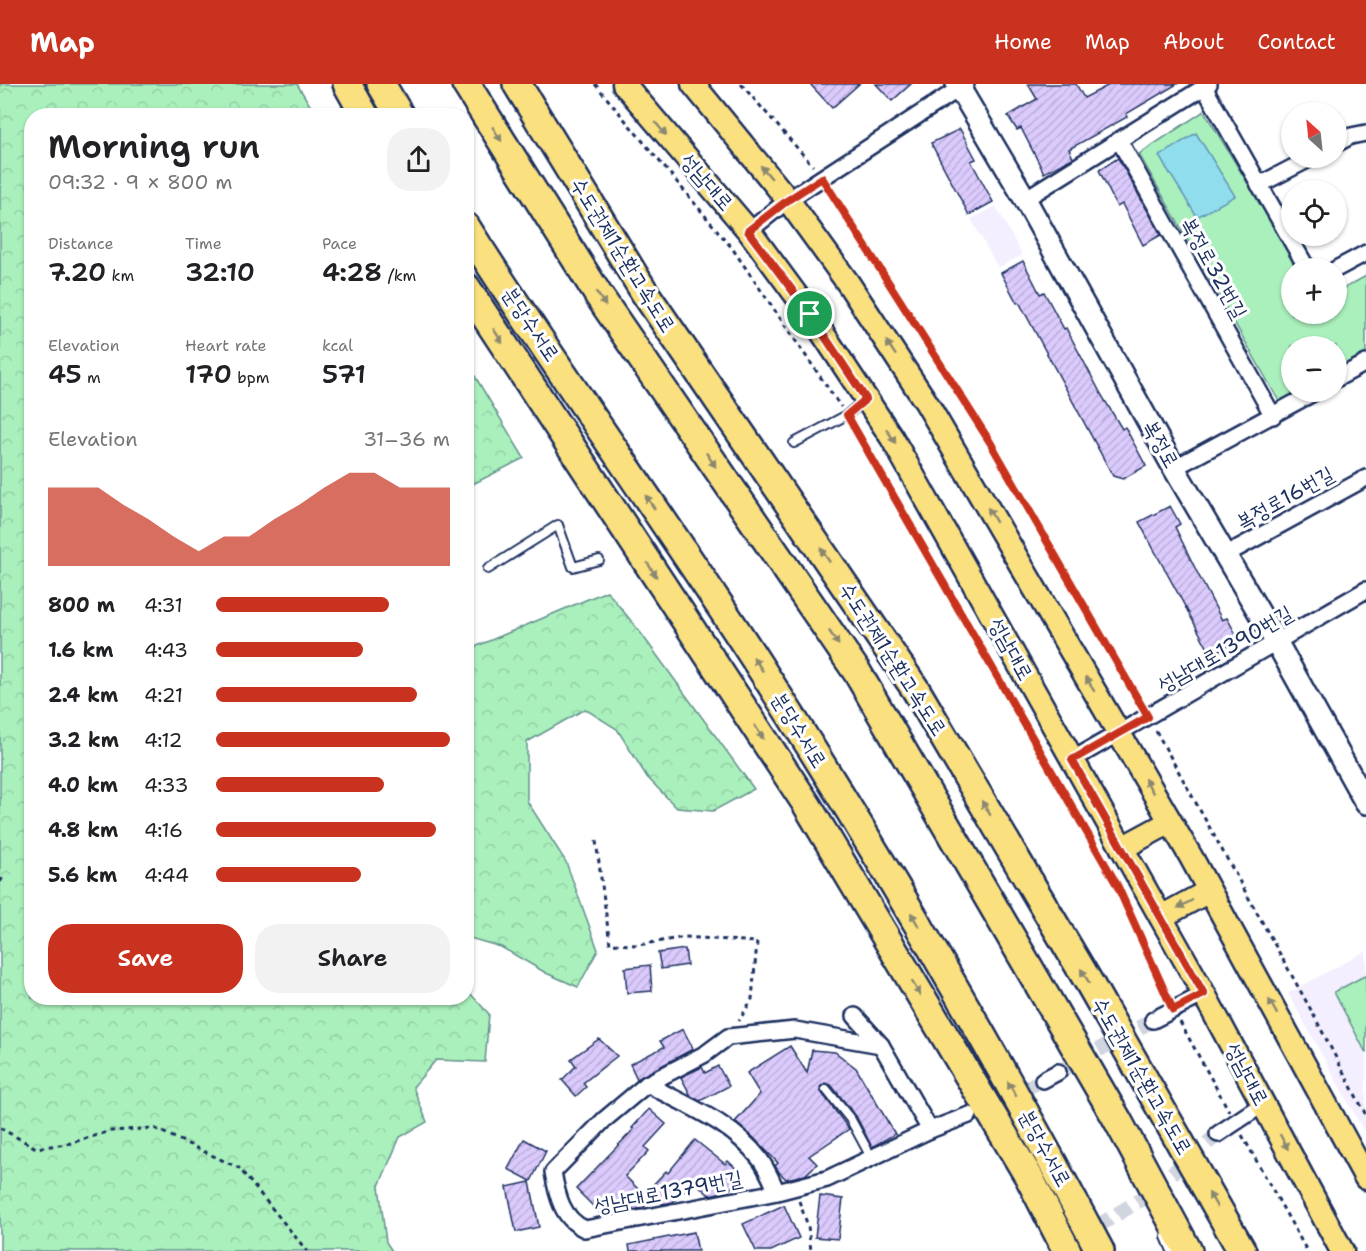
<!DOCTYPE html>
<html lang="en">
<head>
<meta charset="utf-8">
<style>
	:root { --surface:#fff; --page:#f2f2f2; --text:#202124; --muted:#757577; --accent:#c8321e }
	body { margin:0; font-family:"Shantell Sans","Poor Story",sans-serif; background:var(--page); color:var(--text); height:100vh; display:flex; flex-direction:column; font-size:22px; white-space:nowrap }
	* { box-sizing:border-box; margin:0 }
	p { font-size:20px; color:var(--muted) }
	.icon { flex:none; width:33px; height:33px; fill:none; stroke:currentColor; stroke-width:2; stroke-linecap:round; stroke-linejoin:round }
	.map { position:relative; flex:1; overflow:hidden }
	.side { position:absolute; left:24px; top:24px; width:450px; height:897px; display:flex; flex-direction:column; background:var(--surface); border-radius:24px; box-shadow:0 2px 4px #0004 }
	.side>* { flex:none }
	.needle { width:39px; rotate:333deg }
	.tools { position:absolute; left:1281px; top:18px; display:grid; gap:12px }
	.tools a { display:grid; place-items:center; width:66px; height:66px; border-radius:50%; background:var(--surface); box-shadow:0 2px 4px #0004; font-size:30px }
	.pin { position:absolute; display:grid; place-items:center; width:51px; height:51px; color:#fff; margin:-26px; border:3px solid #fff; border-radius:50%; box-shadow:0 2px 6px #0007 }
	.round { display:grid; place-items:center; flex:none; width:63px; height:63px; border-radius:24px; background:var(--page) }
	.overview { display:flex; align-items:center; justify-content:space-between; height:102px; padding:0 24px }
	h1 { font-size:33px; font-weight:600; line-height:45px }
	.stats { display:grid; grid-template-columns:repeat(3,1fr); gap:9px; height:102px; padding:6px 24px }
	.stats div { display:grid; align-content:center }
	.stats b { font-size:26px; font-weight:600 }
	.stats small { font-size:16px; font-weight:400 }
	.stats p { font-size:16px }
	.chart { height:168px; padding:12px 24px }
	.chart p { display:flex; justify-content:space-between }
	.chart svg { width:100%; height:108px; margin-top:6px; fill:var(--accent); opacity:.7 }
	.primary-button { display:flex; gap:12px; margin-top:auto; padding:12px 24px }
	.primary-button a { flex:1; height:69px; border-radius:24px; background:var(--accent); color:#fff; font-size:24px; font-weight:600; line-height:69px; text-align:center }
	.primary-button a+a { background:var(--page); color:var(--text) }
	ul { padding:0 24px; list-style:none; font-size:20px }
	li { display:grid; grid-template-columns:96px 72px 1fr; align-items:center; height:45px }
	li i { height:15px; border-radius:8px; background:var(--accent) }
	header { display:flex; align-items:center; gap:36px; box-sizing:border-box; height:84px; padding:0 30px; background:var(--accent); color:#fff }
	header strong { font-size:28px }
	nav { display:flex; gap:33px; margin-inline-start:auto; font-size:21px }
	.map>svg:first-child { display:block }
</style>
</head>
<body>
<header>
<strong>Map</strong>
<nav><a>Home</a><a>Map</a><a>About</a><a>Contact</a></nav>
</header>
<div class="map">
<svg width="1366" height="1167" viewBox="0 0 1366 1167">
	<defs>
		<pattern id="forest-crowns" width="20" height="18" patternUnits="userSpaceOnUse" patternTransform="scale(1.5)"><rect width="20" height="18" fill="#aaf0bc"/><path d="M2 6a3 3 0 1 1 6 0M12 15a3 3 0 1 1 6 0" fill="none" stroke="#92cea4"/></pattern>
		<pattern id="building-hatch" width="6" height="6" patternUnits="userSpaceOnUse" patternTransform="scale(1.5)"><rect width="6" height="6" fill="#dbcafc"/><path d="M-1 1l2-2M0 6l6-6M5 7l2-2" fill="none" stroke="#bbaeda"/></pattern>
	</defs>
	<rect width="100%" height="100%" fill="#fff"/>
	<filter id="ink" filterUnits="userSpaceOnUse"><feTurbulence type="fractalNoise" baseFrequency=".0167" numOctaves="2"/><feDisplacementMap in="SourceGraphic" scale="12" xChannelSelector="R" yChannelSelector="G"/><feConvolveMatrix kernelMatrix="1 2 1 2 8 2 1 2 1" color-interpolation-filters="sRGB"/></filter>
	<g filter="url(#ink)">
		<!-- built -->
		<g fill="#f4effe">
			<path d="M996,122l26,49 -24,13 -27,-49z"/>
			<path d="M1366,867v184l-78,-142z"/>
		</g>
		<!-- forest -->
		<g fill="url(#forest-crowns)" stroke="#62908d" stroke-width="1.5">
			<path d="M0,0h297l19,31 -284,1v882h434l1,-8 22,24 -4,48 -49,-2 -23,27 14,35 -27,15 -21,49 7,56 6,9h-392z"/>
			<path d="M467,279l57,95 -57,29 -1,-124z"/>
			<path d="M607,507l33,41 114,157 -41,22 -36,-3 -30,-31 -30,-48 -32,-20 -58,33v59l39,61 32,88 -20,37 -32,-14 -45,-26 -31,-9 -3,2v-296l3,5z"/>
		</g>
		<!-- park -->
		<g fill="#aaf0bc" stroke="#62908d" stroke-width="1.5">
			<path d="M1204,27l95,157h-7v46h44l1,-22 29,-16v80l-29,16 -1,-26h-44v46h8l-20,11 -141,-249z"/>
			<path d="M1366,891v78l-32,-61z"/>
		</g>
		<!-- water -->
		<path fill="#90ddee" stroke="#6197b4" stroke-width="1.5" d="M1196,49l39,63 -38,21 -38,-61z"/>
		<!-- building -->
		<g fill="url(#building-hatch)" stroke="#1b2f5e" stroke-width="1.5">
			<path d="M810,0h49l-27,24z"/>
			<path d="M876,0h35l-19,17z"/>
			<path d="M1028,0h48l8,14 27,-14h66l-51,30 1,3 -58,32 4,9 -29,15 -23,-45 -4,2 -9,-14 29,-17z"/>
			<path d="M960,45l16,30 -5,2 22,41 -24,13 -38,-72z"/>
			<path d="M1118,74l43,77 -18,10 -21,-41 -5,3 -18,-37z"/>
			<path d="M1023,177l17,33 4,-2 20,37 2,-1 35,66 21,35 3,-2 21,39 -23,13 -10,-3 -94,-174 -2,1 -16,-30z"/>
			<path d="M1170,422l10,18 -5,3 23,47 24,46 5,-2 10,18 -2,7 -24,11 -72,-132z"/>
			<path d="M685,865l2,16 -26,4 -3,-16z"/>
			<path d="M650,881l2,26 -25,2 -2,-25z"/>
			<path d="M683,945l10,20 -56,30 -7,-15 34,-17 -4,-6z"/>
			<path d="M599,955l18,17 -34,27 3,4 -10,9 -14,-16 14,-14 -5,-7z"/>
			<path d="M790,962l17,27 5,-23 23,2 21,16 39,66 -23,13 -16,-31 -25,-31 -6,-2 -5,4 1,5 28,37 -40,27 8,8 -12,11 -19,4 -7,-7 -4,-6 3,-3 -24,-25 -19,-16 25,-28 -13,-21z"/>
			<path d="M718,982l11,20 -29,15 -9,-5 -10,-19 21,-10 3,6z"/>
			<path d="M649,1025l17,15 -21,23 4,4 -24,25 25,25 -7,7 -11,2 -10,-10 -15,15 -4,1 -27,-27 58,-60 -2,-1z"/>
			<path d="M524,1055l22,12 -15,30 -23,-12z"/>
			<path d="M695,1056l30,24 3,-3 15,14 -15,16 -19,4 -13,-12 -2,2 -3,-2 -18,19 -10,2 -15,-14 18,-19 2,2z"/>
			<path d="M530,1098l9,45 -23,5 -9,-45z"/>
			<path d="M820,1112l23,3 -5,40 -23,-2z"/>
			<path d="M784,1121l15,33 -28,13h-15l-13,-27z"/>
			<path d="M694,1148l4,19h-68l-1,-6z"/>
		</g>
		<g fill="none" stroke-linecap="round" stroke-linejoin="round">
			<!-- street-tunnel -->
			<g stroke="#d1d5df" stroke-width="15" stroke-dasharray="15 8" stroke-linecap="butt">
				<path d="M1058,988l95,-52"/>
				<path d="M981,1025l62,-29"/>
				<path d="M1058,1166l84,-51 76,-65"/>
			</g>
			<!-- lane casing -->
			<g stroke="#1b2f5e" stroke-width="12">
				<g id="lane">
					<path d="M794,359l53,-28 17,-15"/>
					<path d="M488,485l70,-44 15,42 26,-7"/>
					<path d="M826,1005l25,31 20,37"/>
					<path d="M1166,1153l6,14"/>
				</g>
			</g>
			<!-- street casing -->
			<g stroke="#1b2f5e" stroke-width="20">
				<g id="street">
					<path d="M1204,3l100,176 5,5"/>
					<path d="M1119,56l154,276"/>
					<path d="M1336,60l15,-8 15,-3"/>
					<path d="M1259,101l52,-27"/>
					<path d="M1025,115l184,-115"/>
					<path d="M749,147l39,-31 178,-116"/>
					<path d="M1336,185l30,-16"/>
					<path d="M1336,295l30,-16"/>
					<path d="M1174,384l141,-76"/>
					<path d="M1225,471l141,-77"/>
					<path d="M1072,676l294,-170"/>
					<path d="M855,932l26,29 49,85"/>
					<path d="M1153,936l51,-26"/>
					<path d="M881,961l-86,-15 -67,7 -23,17 -58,30c40,22 84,38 112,74 8,10 13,23 18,34l50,-13 103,-49 39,-15"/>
					<path d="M1043,996l15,-8"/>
					<path d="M647,1000l-43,36 -51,52c4,23 9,47 32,57l192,-37"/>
					<path d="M1218,1050l45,-30"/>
				</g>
			</g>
			<!-- secondary casing -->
			<g stroke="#1b2f5e" stroke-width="26">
				<path id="secondary" d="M957,0l68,115 149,269 103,175 89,160"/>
			</g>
			<!-- primary casing -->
			<g stroke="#1b2f5e" stroke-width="27">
				<g id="primary">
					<path d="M624,0l125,147 61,83 82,124 312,556 138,257"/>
					<path d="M693,0l95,116 60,83 78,119 265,455 175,321"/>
					<path d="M1122,764l48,-26"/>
					<path d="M1161,833l48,-26"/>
				</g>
			</g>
			<!-- highway casing -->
			<g stroke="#1b2f5e" stroke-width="32">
				<g id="highway">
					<path d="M347,0l18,32"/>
					<path d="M381,0l19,32"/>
					<path d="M466,0l133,212 258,376 260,447 71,132"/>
					<path d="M517,0l128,209 271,397 175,296 151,265"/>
					<path d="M466,143c96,152 203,297 299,448 120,187 231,380 335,576"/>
					<path d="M466,203l341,518 222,372 38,74"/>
				</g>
			</g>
			<!-- path -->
			<g stroke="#1b2f5e" stroke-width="3" stroke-dasharray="4.5 4.5" stroke-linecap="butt">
				<path d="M595,0l137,164 109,159"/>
				<path d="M741,0l72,82"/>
				<path d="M831,107l159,251 151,262"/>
				<path d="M853,341l264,460 50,112"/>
				<path d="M1156,647l155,279 55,105"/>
				<path d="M596,757l14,103 28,1 47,-8 72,5 -5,57 -13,22"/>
				<path d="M0,798l4,-6"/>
				<path d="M1180,938l49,89"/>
				<path d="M0,1044l36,20 31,-4 44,-13 43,-3 85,40 68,83"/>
				<path d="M1242,1051l65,116"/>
				<path d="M799,1117l9,25 3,25"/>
			</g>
			<!-- lane -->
			<use href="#lane" stroke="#fff" stroke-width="8"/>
			<!-- street -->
			<use href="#street" stroke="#fff" stroke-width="15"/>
			<!-- secondary -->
			<use href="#secondary" stroke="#fff" stroke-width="21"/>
			<!-- primary -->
			<use href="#primary" stroke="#fbe080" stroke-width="22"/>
			<!-- highway -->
			<use href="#highway" stroke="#fbe080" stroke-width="27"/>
		</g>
		<!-- one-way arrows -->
		<defs><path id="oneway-solid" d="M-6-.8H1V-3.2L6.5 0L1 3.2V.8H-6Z" transform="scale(1.5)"/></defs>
		<g fill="#8b886f">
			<use href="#oneway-solid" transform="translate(661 45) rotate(50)"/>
			<use href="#oneway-solid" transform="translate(497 50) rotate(58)"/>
			<use href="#oneway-solid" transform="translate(766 88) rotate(-130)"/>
			<use href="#oneway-solid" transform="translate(601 215) rotate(56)"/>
			<use href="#oneway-solid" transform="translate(498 252) rotate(57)"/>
			<use href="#oneway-solid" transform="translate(891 264) rotate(-123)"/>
			<use href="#oneway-solid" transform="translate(891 352) rotate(57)"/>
			<use href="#oneway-solid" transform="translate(711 376) rotate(56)"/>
			<use href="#oneway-solid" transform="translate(650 418) rotate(-124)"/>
			<use href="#oneway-solid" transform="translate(992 431) rotate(-120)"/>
			<use href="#oneway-solid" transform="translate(825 471) rotate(-124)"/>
			<use href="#oneway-solid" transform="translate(652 486) rotate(57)"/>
			<use href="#oneway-solid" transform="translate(834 554) rotate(56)"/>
			<use href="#oneway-solid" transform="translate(758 580) rotate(-124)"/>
			<use href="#oneway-solid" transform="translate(1090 600) rotate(-120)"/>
			<use href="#oneway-solid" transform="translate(759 648) rotate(57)"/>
			<use href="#oneway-solid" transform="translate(1149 702) rotate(-120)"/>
			<use href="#oneway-solid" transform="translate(986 724) rotate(-121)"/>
			<use href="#oneway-solid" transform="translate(1185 820) rotate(152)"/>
			<use href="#oneway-solid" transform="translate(915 836) rotate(-120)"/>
			<use href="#oneway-solid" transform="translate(1085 892) rotate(-121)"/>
			<use href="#oneway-solid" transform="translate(916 904) rotate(59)"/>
			<use href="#oneway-solid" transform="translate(1273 923) rotate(-119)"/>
			<use href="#oneway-solid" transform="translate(1012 1005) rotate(-120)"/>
			<use href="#oneway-solid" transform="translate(1284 1058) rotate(62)"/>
			<use href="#oneway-solid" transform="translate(1213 1116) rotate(-120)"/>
		</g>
	</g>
	<g fill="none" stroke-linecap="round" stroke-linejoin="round" filter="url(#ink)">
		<!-- route casing -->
		<g stroke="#fff" stroke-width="12">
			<path id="route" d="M822,94l168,264 158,275 -76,43 132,234 -31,16 -56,-125 -270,-470 19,-16 -56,-85 -62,-83 40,-31z"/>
		</g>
		<!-- route -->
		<use href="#route" stroke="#c8321e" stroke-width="8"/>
	</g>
	<g text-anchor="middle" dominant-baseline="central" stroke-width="6" stroke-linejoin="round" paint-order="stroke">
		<!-- street labels -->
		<g font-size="21" fill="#1b2f5e" stroke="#fff">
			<text transform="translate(707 98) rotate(49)">성남대로</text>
			<text transform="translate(623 171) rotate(58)">수도권제1순환고속도로</text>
			<text transform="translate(1214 184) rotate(61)">복정로32번길</text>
			<text transform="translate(531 240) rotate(56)">분당수서로</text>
			<text transform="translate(1161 360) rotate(61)">복정로</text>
			<text transform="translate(1285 414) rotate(-29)">복정로16번길</text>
			<text transform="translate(1011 565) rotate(61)">성남대로</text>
			<text transform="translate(1225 565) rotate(-30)">성남대로1390번길</text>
			<text transform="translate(893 575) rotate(57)">수도권제1순환고속도로</text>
			<text transform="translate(799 646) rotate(58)">분당수서로</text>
			<text transform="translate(1247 990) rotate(62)">성남대로</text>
			<text transform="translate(1142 992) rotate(60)">수도권제1순환고속도로</text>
			<text transform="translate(1045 1064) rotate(61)">분당수서로</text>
			<text transform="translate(668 1108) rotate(-11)">성남대로1379번길</text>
		</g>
	</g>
</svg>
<div class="tools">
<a><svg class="needle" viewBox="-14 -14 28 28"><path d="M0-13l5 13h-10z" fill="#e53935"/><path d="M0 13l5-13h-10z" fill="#757577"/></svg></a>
<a><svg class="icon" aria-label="locate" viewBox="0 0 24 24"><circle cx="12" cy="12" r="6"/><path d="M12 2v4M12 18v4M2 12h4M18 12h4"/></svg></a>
<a>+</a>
<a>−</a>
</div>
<div class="pin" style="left:810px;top:230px;background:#1e9e55"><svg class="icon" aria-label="arrive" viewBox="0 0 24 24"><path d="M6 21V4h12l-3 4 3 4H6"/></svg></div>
<section class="side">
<div class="overview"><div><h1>Morning run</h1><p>09:32 · 9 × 800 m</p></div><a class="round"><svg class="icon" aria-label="share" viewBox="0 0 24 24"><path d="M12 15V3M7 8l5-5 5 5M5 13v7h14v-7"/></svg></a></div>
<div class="stats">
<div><p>Distance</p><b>7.20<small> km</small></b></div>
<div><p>Time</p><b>32:10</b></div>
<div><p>Pace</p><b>4:28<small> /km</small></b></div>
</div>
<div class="stats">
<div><p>Elevation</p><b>45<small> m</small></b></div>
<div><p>Heart rate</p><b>170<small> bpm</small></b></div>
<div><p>kcal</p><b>571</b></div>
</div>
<div class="chart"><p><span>Elevation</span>31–36 m</p>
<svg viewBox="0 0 160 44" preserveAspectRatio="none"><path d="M0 44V12L10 12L20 12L30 19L40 25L50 32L60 38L70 32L80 32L90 25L100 19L110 12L120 6L130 6L140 12L150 12L160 12V44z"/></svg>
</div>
<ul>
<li><b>800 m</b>4:31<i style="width:74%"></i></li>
<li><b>1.6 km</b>4:43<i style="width:63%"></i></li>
<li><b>2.4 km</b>4:21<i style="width:86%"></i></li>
<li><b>3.2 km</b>4:12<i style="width:100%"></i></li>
<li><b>4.0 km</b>4:33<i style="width:72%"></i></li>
<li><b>4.8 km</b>4:16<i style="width:94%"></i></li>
<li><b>5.6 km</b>4:44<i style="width:62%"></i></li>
</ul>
<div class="primary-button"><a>Save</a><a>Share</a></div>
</section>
</div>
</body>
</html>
